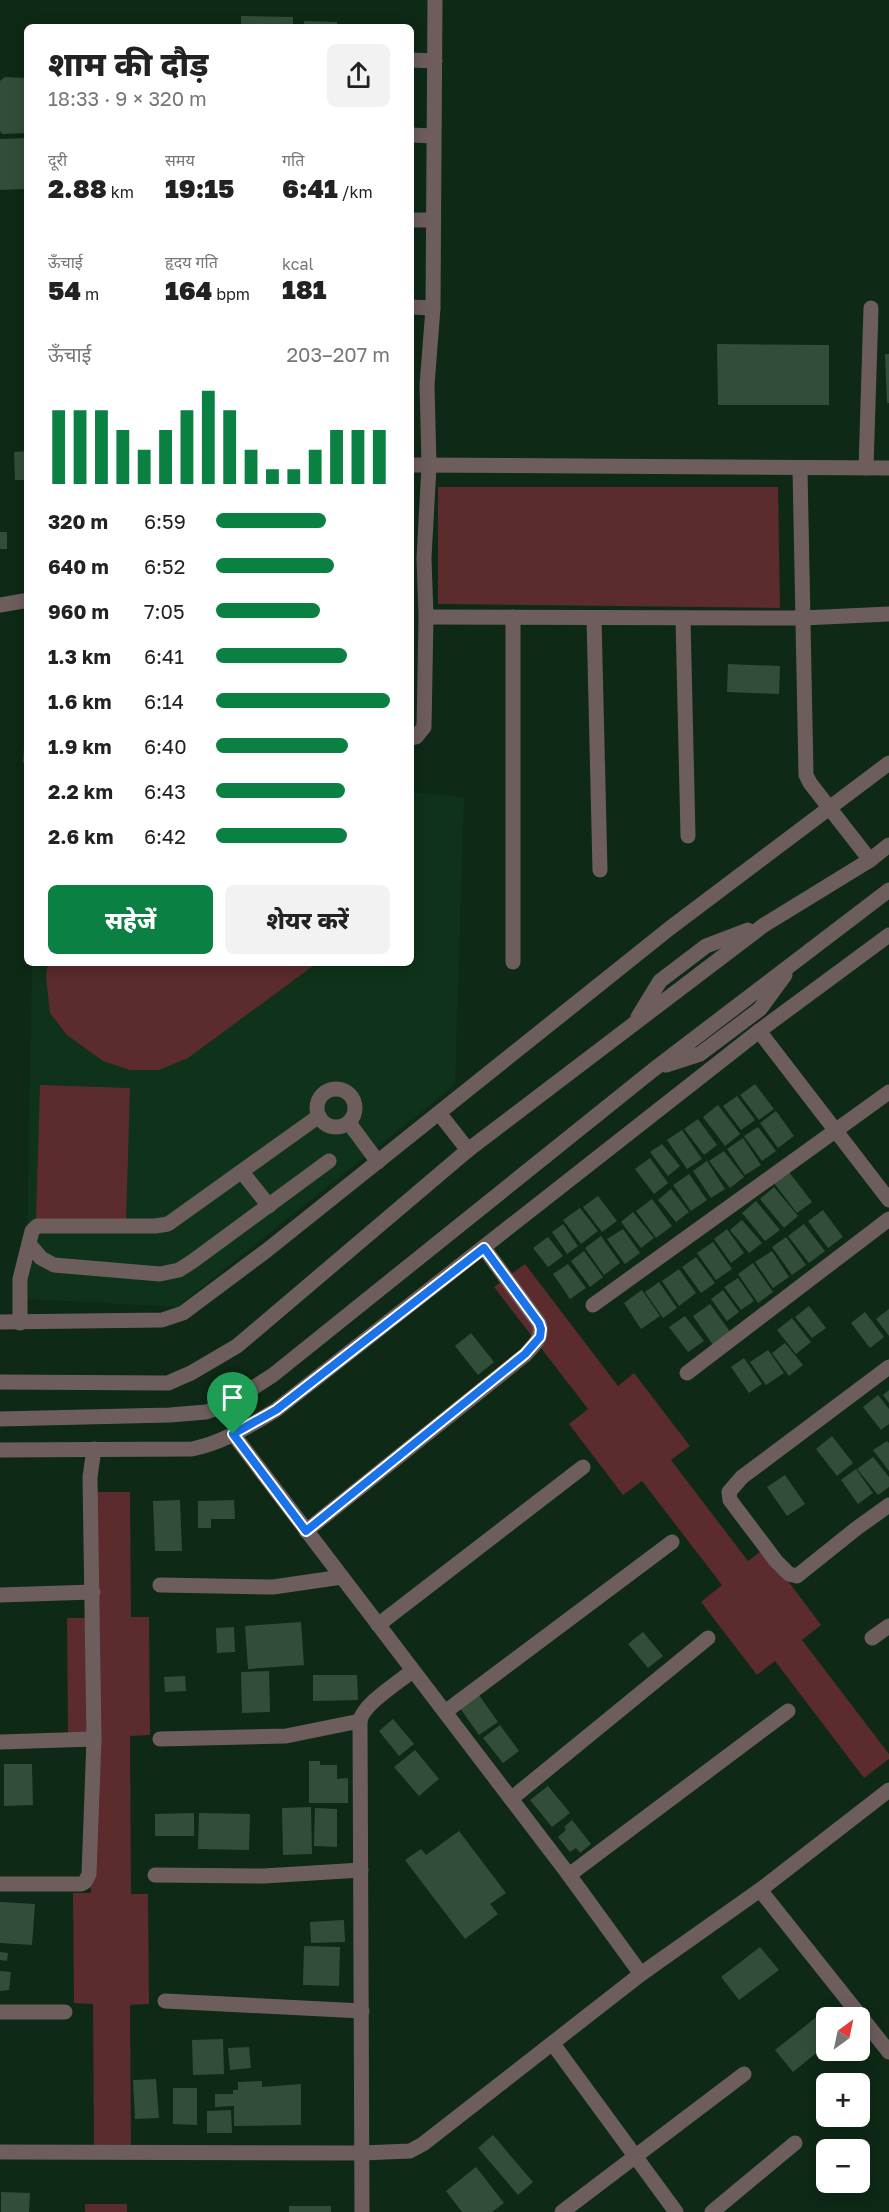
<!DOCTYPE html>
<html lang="hi">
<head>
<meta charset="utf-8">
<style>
	:root { --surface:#fff; --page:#f2f2f2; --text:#222; --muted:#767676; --accent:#0b8043 }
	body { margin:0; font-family:"Golos Text","Noto Sans Devanagari",sans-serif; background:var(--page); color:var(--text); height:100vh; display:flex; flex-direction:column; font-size:22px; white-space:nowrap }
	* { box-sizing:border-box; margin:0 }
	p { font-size:20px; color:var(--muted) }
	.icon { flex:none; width:33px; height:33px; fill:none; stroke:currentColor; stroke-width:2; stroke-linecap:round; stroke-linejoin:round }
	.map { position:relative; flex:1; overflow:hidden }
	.panel { position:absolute; left:24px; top:24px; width:390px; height:942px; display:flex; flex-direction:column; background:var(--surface); border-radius:9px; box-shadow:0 3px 15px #0003 }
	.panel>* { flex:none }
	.needle { width:39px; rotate:33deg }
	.controls { position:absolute; left:816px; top:2007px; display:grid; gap:12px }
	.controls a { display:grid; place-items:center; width:54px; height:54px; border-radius:9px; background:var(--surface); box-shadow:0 3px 15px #0003; font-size:30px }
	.pin { position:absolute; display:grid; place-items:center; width:51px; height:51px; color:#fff; margin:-62px -26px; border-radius:50% 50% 50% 0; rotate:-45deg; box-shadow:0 0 6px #0007 }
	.pin .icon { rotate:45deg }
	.round { display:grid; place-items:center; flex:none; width:63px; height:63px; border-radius:9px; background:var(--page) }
	.head { display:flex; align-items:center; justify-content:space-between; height:102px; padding:0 24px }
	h1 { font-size:33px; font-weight:800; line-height:45px }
	.stats { display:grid; grid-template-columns:repeat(3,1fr); gap:9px; height:102px; padding:6px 24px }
	.stats div { display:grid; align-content:center }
	.stats b { font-size:26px; font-weight:800 }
	.stats small { font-size:16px; font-weight:400 }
	.stats p { font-size:16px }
	.chart { height:168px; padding:12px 24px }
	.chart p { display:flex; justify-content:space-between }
	.chart svg { width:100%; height:108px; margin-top:6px; stroke:var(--accent); stroke-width:6 }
	.cta { display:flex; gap:12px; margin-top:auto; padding:12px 24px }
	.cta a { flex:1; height:69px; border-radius:9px; background:var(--accent); color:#fff; font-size:24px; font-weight:800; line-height:69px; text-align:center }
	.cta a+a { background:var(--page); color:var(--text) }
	ul { padding:0 24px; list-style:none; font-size:20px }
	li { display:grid; grid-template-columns:96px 72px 1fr; align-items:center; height:45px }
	li i { height:15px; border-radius:8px; background:var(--accent) }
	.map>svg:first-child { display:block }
</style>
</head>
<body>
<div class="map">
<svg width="889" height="2212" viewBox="0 0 889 2212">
	<rect width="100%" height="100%" fill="#0e2916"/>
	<!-- built -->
	<path fill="#0f321a" d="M411,792l53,5 -9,288 -278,222 -151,-8 6,-336h379z"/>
	<!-- green -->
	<g fill="#5b2b2d">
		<path d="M438,487h340l2,121 -342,-4z"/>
		<path d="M48,963h269l-129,95 -29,12h-29l-27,-9 -36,-26 -17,-22 -4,-36z"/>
		<path d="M40,1085l90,3 -4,134 -90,-3z"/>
		<path d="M525,1264l93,122 16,-13 56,73 -19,14 77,101 16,-12 57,76 -19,15 87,114v5l-25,19 -89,-117 -18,14 -56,-73 21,-17 -80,-104 -19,14 -54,-71 19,-15 -94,-122z"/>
		<path d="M85,1492h45l1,125h18l1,118 -20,1 1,158h17l1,110 -19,1 1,142h-37l-1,-143 -19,-1 -1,-110h18l-1,-160h-22l-1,-115h19z"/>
		<rect x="85" y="2204" width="42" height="8"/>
	</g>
	<!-- building -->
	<g fill="#324e39">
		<path d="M241,16l52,1v10h-52z"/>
		<path d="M304,21l33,1v5h-33z"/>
		<path d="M5,77l22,1v55l-25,1 -2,-3v-50z"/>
		<path d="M27,138v51l-27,1v-51z"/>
		<path d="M717,344l112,1v60h-111z"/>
		<path d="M885,354h4v49h-2z"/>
		<path d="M27,451v29h-12l-1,-28z"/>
		<rect x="0" y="532" width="7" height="17"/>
		<path d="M728,664l52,2 -1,28 -52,-2z"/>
		<path d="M25,730h2v33h-4z"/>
		<path d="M755,1084l19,25 -15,11 -19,-25z"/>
		<path d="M737,1096l18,24 -14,10 -18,-24z"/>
		<path d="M718,1105l22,29 -15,12 -22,-29z"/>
		<path d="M776,1111l18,25 -16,12 -18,-25z"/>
		<path d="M698,1119l19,26 -13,10 -20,-26z"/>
		<path d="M758,1127l18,24 -14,10 -18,-25z"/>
		<path d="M682,1130l20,29 -15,10 -20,-29z"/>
		<path d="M743,1138l18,27 -16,10 -18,-26z"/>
		<path d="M662,1144l18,22 -12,10 -18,-24z"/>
		<path d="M724,1151l20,26 -14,11 -21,-27z"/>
		<path d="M650,1158l18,25 -14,11 -19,-25z"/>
		<path d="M707,1161l18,28 -14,9 -18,-27z"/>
		<path d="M789,1172l23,30 -15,11 -23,-30z"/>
		<path d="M689,1174l18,26 -16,11 -18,-26z"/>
		<path d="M774,1187l24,29 -14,12 -24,-29z"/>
		<path d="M671,1189l18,23 -13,10 -18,-22z"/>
		<path d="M598,1196l19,25 -15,11 -19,-25z"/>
		<path d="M652,1199l20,27 -16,12 -20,-27z"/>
		<path d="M756,1201l24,29 -15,11 -23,-28z"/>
		<path d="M580,1208l18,23 -17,13 -18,-24z"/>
		<path d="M823,1210l20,27 -15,11 -20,-27z"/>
		<path d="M633,1212l21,26 -13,10 -20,-26z"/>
		<path d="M742,1220l20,23 -13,10 -19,-23z"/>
		<path d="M563,1224l15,22 -11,8 -15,-22z"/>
		<path d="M804,1224l21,27 -16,12 -21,-27z"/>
		<path d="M623,1229l17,24 -15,11 -18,-25z"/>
		<path d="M727,1229l17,24 -13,10 -17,-24z"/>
		<path d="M601,1236l19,27 -16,12 -19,-27z"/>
		<path d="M548,1237l15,19 -15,11 -15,-19z"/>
		<path d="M786,1237l20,28 -14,10 -20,-28z"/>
		<path d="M713,1242l19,27 -16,11 -19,-27z"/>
		<path d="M584,1251l19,26 -13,10 -19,-26z"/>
		<path d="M772,1251l17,26 -16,11 -18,-26z"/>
		<path d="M696,1257l19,26 -14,10 -19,-26z"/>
		<path d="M753,1263l20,29 -15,11 -20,-29z"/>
		<path d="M568,1264l18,24 -16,11 -17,-25z"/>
		<path d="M679,1269l17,24 -17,13 -17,-25z"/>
		<path d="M738,1278l16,23 -13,9 -17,-23z"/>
		<path d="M659,1282l18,26 -14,10 -18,-26z"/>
		<path d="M642,1290l18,26 -19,13 -17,-26z"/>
		<path d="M723,1290l16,22 -12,9 -16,-22z"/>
		<path d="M710,1304l21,29 -18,12 -20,-29z"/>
		<path d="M809,1306l17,22 -14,10 -17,-21z"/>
		<path d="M889,1309v27l-13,-17z"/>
		<path d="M865,1312l19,25 -14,11 -19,-25z"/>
		<path d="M685,1316l19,25 -16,11 -19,-25z"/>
		<path d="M792,1318l19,24 -15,12 -19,-24z"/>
		<path d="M471,1333l23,29 -16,13 -23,-29z"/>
		<path d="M785,1343l18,22 -14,11 -17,-23z"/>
		<path d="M768,1350l16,23 -18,12 -16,-23z"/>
		<path d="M744,1358l18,26 -13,9 -18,-26z"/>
		<path d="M889,1390v13l-6,-8z"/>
		<path d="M878,1395l11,14v15l-8,6 -18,-23z"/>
		<path d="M832,1436l21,27 -16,13 -21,-27z"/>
		<path d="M887,1441l2,2v28l-16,-21z"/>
		<path d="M873,1457l16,20v10l-11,8 -21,-26z"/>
		<path d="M856,1469l17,24 -15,11 -17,-24z"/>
		<path d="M785,1475l20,29 -18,12 -20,-29z"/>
		<path d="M180,1500l2,51h-27l-2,-50z"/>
		<path d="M234,1500l1,19h-24v9h-13v-27z"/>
		<path d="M301,1622l3,43 -56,4 -3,-43z"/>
		<path d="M234,1627l1,25 -18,1 -1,-25z"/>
		<path d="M643,1632l20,24 -15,12 -20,-24z"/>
		<path d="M269,1671l1,41 -28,1 -1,-41z"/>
		<path d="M313,1675h44l1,25 -45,1z"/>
		<path d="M185,1676l1,15 -21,1 -1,-15z"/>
		<path d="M479,1695l19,27 -19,13 -19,-27z"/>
		<path d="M393,1719l21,25 -15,12 -20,-25z"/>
		<path d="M500,1725l19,26 -16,12 -20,-25z"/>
		<path d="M415,1750l24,29 -20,17 -25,-29z"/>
		<path d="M309,1761h11v4h17v14l11,-1v25h-39z"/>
		<path d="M4,1764h28l1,41 -29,1z"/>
		<path d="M548,1786l22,27 -18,14 -22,-27z"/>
		<path d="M311,1807l1,47 -29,1 -1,-47z"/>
		<path d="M315,1808l22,1v38l-23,-1z"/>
		<path d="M194,1813v23h-39v-22z"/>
		<path d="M199,1813l51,1 -1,36 -51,-1z"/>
		<path d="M572,1820l19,24 -11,9 -4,-5 -6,4 -12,-15 8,-7 -2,-3z"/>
		<path d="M459,1831l47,62 -16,11 8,10 -33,25 -60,-79 16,-11 5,6z"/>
		<path d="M0,1902l35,2 -3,41 -32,-2z"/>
		<path d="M344,1920l1,22 -34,1 -1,-21z"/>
		<path d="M304,1946l36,1 -1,39 -36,-1z"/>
		<path d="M760,1947l19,23 -40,30 -18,-23z"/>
		<path d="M0,1952l8,1 -1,8 -7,-1z"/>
		<path d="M0,1971l11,1 -2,18 -9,1z"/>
		<path d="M819,2015l7,9v21l-33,27 -18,-22z"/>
		<path d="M223,2039l1,35 -31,1 -1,-35z"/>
		<path d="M249,2047l2,21 -21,2 -2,-22z"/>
		<path d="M156,2079l3,39 -24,1 -2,-39z"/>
		<path d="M262,2081v6l39,-3v41l-67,1v-20l-19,1v-13h18v-4h5v-8z"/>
		<path d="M173,2088h24v37l-24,-1z"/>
		<path d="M231,2110l1,23h-25v-22z"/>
		<path d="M493,2135l40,47 -15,13 -40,-47z"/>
		<path d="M476,2167l28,36 -12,9h-30l-16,-21z"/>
		<path d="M1,2192l29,1 -1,19h-28z"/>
		<rect x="289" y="2206" width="42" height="6"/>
	</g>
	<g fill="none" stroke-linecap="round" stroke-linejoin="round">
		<!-- minor -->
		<g stroke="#6e5d5d" stroke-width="15">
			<path d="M411,60l24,1"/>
			<path d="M411,135l22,1"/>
			<path d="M411,220h21"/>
			<path d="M411,307l22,1"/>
			<path d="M411,465l478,3"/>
			<path d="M866,468l5,-160"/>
			<path d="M800,469l6,306 4,8 60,77"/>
			<path d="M0,605l23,-4"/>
			<path d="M426,617l377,1 86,-4"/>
			<path d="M594,618l6,252"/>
			<path d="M683,618l5,218"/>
			<path d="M411,738l5,-1 8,-10 2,-110 -2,-59 5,-92 -2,-81 6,-77 2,-308"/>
			<path d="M513,962v-345"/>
			<path d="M638,1017l22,-36 46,-35 42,-16"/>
			<path d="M759,1031l130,169"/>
			<path d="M666,1065l34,-11 60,-45 25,-34"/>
			<circle cx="336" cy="1108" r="19"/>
			<path d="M439,1113l29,37"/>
			<path d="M349,1123l29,39"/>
			<path d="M242,1172l27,34"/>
			<path d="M29,1244l12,14 13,7 106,9 19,-4 14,-9 136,-100"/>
			<path d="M593,1305l296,-213"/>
			<path d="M0,1322l162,-2 21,-7 83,-62 404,-323 219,-165"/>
			<path d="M20,1323v-44l12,-48 5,-5h118l13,-2 151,-108"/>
			<path d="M889,1367l-147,110 -13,15 1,8 46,61 13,13 8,2 60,-48 32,-23"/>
			<path d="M687,1373l202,-154"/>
			<path d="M0,1382l168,1 23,-10 46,-27 231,-196 296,-225 106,-65 19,-15"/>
			<path d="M0,1419l170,-4 36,-3 22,-8 45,-29 380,-305 236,-180"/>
			<path d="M233,1434l336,441 72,99"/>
			<path d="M0,1450l192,-1c31,-6 57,-23 84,-39l483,-379 130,-96"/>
			<path d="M306,1531l219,-176c9,-10 19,-18 14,-32l-55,-75"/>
			<path d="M160,1585l113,2 69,-10"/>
			<path d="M0,1595l93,-3"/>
			<path d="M378,1625l205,-158"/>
			<path d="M872,1638l17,-12"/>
			<path d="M445,1712l227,-170"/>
			<path d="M160,1739l126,-3 74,-15"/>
			<path d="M0,1742l94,-3"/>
			<path d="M511,1799l197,-161"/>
			<path d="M155,1875l109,1 97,-6"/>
			<path d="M569,1875l219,-164"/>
			<path d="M0,1884h81l4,-2 4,-8 5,-135 -4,-262 4,-28"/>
			<path d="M760,1890l129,162"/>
			<path d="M165,2001l197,10"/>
			<path d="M0,2012h65"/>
			<path d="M553,2044l123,168"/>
			<path d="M0,2152l362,1 48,-2 13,-7 218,-170 119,-84 129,-100"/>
			<path d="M362,2212l-2,-491c3,-17 38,-38 52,-50"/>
			<path d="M562,2212l182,-138"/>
			<path d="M712,2212l83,-69"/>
		</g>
	</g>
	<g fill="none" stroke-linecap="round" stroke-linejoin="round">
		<!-- route casing -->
		<g stroke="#fff" stroke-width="12">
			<path id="route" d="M484,1248l55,75 2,6 -1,8 -15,17 -219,177 -73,-97 43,-24z"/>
		</g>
		<!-- route -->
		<use href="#route" stroke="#1a73e8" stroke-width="8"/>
	</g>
</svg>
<div class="controls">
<a><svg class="needle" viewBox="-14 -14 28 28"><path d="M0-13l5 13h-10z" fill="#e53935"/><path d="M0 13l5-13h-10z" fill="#767676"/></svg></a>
<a>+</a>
<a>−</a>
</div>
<div class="pin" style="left:233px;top:1434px;background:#1e9e55"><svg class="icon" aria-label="arrive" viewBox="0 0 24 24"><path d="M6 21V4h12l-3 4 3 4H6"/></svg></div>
<section class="panel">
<div class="head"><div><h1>शाम की दौड़</h1><p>18:33 · 9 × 320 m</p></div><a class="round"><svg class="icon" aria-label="share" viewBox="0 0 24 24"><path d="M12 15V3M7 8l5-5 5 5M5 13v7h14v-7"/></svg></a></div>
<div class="stats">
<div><p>दूरी</p><b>2.88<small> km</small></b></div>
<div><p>समय</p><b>19:15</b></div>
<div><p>गति</p><b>6:41<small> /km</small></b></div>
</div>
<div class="stats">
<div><p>ऊँचाई</p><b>54<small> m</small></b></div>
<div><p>हृदय गति</p><b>164<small> bpm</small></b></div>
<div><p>kcal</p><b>181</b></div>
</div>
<div class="chart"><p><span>ऊँचाई</span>203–207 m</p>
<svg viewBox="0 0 160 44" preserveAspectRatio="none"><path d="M5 44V14M15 44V14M25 44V14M35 44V22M45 44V30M55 44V22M65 44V14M75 44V6M85 44V14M95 44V30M105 44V38M115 44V38M125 44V30M135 44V22M145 44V22M155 44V22"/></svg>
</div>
<ul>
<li><b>320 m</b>6:59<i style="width:63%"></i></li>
<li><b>640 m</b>6:52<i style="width:68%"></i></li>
<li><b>960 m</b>7:05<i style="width:60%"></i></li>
<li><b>1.3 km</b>6:41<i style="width:75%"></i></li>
<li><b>1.6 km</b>6:14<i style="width:100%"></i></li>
<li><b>1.9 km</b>6:40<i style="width:76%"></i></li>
<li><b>2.2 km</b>6:43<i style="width:74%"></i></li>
<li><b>2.6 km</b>6:42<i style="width:75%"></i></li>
</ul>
<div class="cta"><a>सहेजें</a><a>शेयर करें</a></div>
</section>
</div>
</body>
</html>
